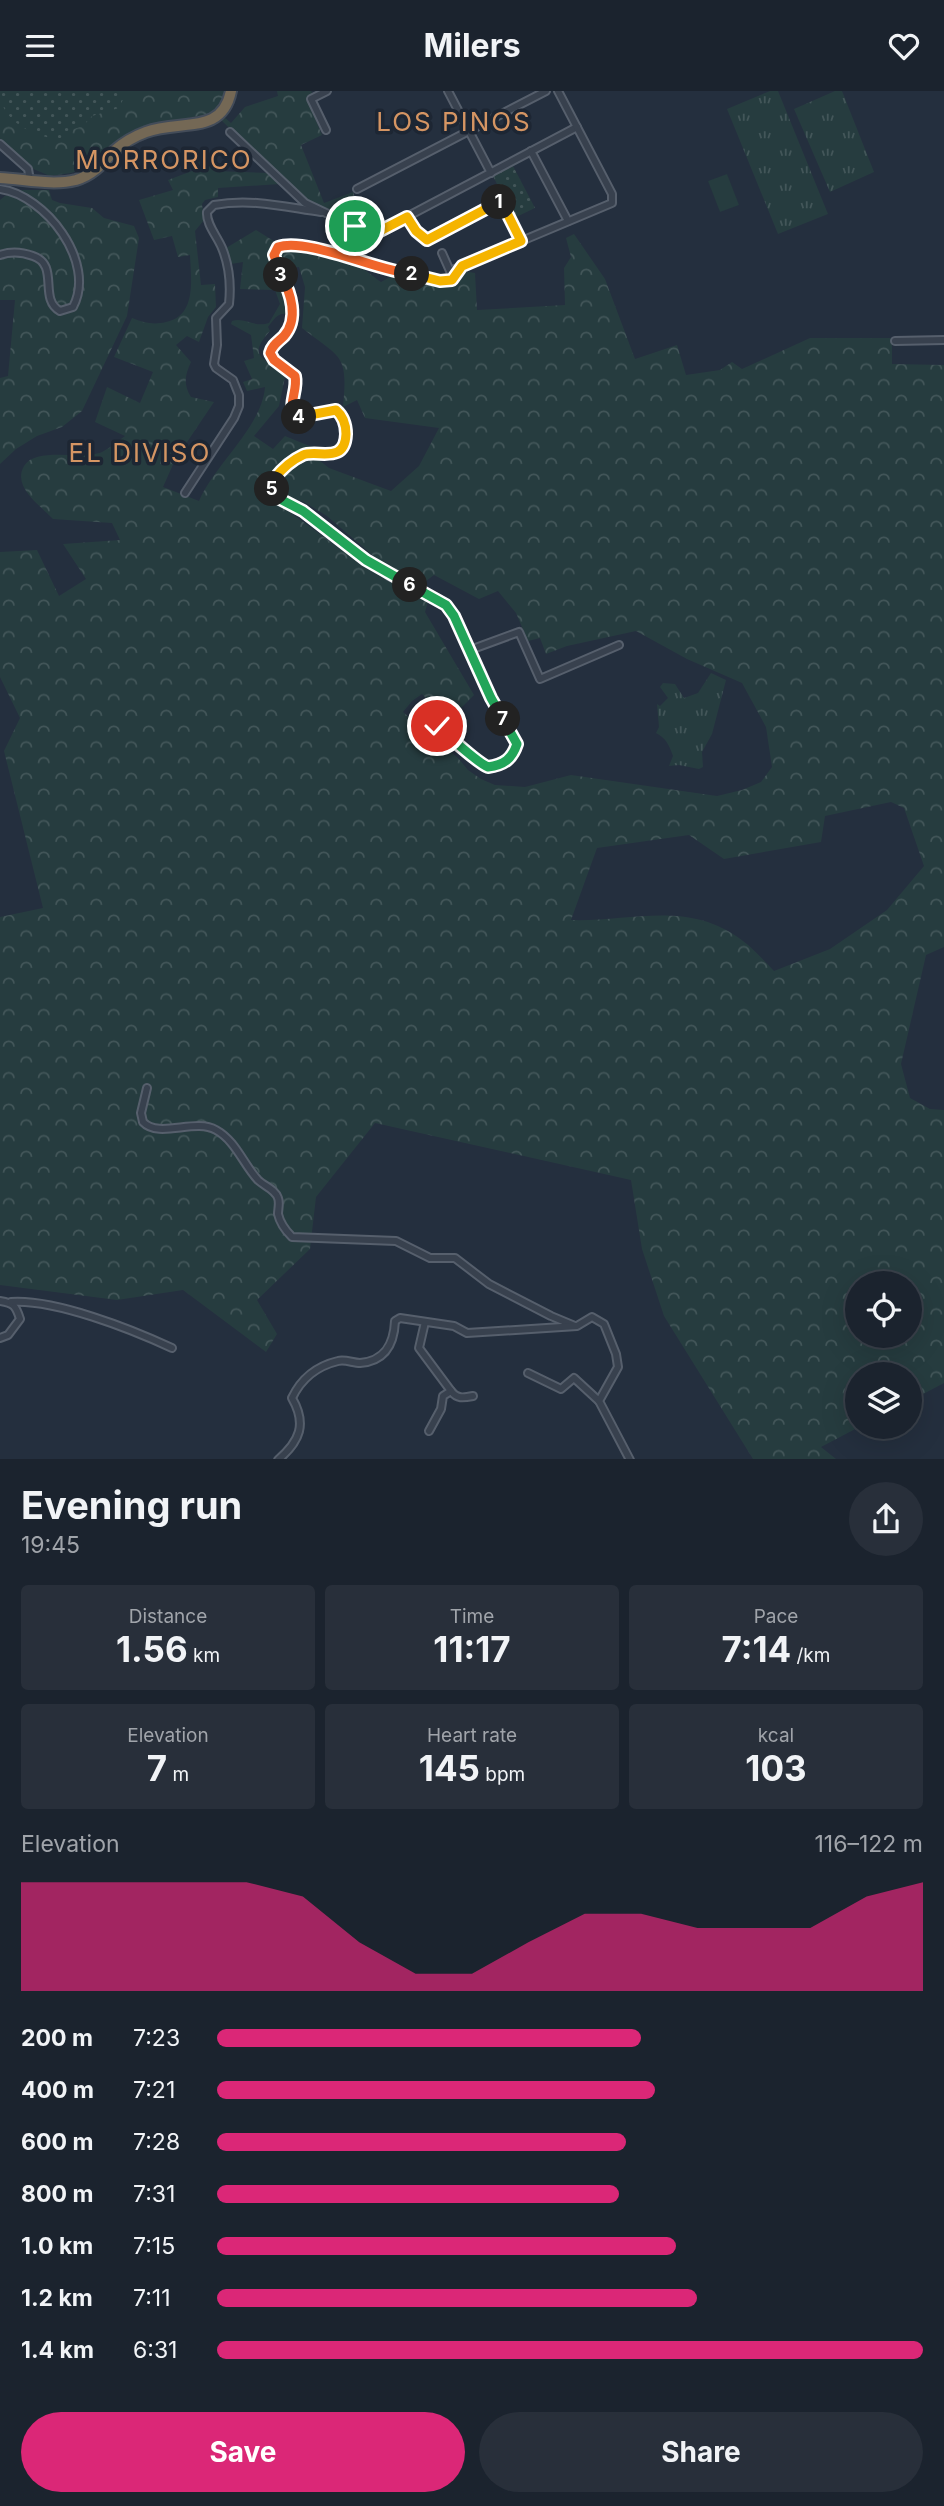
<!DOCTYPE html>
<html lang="en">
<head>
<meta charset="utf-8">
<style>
	:root { --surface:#1b232e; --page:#282f3a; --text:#f1f3f6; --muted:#a0a4aa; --line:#39404a; --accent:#db2777 }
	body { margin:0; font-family:Inter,sans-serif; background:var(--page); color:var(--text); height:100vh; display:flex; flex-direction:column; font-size:26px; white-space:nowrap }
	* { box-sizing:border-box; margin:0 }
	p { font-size:23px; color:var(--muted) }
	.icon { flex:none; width:38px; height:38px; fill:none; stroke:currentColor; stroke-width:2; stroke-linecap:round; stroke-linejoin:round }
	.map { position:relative; height:1368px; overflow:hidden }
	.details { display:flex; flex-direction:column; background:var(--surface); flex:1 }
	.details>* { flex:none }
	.fabs { position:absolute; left:845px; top:1180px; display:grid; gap:14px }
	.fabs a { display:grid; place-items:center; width:77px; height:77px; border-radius:50%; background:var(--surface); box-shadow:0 7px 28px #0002,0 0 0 2px var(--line); font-size:35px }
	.pin { position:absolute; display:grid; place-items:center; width:60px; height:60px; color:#fff; margin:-30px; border:4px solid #fff; border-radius:50%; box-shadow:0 2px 7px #0007 }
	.km { position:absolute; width:35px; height:35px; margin:-18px; border-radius:50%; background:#222; color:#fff; font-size:19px; line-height:35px; text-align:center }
	.round { display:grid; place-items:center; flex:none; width:74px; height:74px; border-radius:37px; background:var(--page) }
	.overview { display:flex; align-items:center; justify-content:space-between; height:119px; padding:0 21px }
	h1 { font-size:38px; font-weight:700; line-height:52px }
	.figures { display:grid; grid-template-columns:repeat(3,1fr); gap:10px; height:119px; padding:7px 21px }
	.figures div { display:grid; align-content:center; border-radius:7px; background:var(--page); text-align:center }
	.figures b { font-size:35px; font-weight:700 }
	.figures small { font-size:19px; font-weight:400 }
	.figures p { font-size:19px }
	.chart { height:196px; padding:14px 21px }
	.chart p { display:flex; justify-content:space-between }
	.chart svg { width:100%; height:126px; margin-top:7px; fill:var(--accent); opacity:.7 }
	.button { display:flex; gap:14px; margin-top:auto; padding:14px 21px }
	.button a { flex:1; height:80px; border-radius:42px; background:var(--accent); color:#fff; font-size:28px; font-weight:700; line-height:80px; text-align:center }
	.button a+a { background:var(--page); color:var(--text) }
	ul { padding:0 21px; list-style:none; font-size:23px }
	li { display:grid; grid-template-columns:112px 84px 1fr; align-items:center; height:52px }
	li i { height:18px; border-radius:9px; background:var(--accent) }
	header { display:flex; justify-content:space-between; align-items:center; height:91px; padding:0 21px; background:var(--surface); font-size:32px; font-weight:700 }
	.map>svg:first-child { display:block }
</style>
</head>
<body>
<header><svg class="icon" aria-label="menu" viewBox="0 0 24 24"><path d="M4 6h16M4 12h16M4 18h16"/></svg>Milers<svg class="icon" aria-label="heart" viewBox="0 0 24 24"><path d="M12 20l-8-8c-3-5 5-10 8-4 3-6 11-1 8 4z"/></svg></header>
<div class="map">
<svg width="944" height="1369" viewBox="0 0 944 1369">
	<defs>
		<pattern id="grass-tufts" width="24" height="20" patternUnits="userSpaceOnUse" patternTransform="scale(1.75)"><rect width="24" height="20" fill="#263c3f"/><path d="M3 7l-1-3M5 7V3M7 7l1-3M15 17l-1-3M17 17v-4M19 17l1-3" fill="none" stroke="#435659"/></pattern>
		<pattern id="forest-crowns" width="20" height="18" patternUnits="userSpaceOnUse" patternTransform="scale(1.75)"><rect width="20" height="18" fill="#263c3f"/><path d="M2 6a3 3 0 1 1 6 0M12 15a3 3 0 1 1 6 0" fill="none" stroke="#435659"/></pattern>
		<pattern id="park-dots" width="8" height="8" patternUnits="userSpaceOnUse" patternTransform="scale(1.75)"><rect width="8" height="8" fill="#263c3f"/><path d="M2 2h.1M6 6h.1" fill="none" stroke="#435659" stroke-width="1.8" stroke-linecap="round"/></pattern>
	</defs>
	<rect width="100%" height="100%" fill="#242f3e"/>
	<!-- grass -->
	<g fill="url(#grass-tufts)">
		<path d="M770,0h8l50,123 -50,20 -51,-125z"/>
		<path d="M835,0h7l32,81 -44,20 -36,-83z"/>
		<path d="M711,582l15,7 -14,54 -10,18 1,15 -4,2 -20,-4 -10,1 4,-10c-4,-11 -7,-18 -17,-23l3,-6 -2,-23 3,2 8,-8 -8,-11 3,-4 12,1 9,14 14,-5z"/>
	</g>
	<!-- forest -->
	<g fill="url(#forest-crowns)" fill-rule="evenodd">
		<path d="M0,0h225l-3,12 -8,10 -56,11 -44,22 -24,21 -19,6 -21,3 -19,-8 -31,-28z"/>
		<path d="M277,0h34l5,9 -7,4 13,31 -21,10 23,58 29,-11 13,33 -23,-6 -37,-17 -85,-82 3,-3 7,6 14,-16 33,-11z"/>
		<path d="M214,66l1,14 54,2 11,11 -62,4v9l-13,3 -3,4 2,16 -9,11 6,54 14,-1 1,23 -8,10 -9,25 -12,-6 -11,9 15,17c-6,13 -8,22 0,35l23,5 -39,58 -12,27 36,14c16,-37 63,-74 66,-114l-18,4 -4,-9 9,-3 -8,-18 10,-3 -3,-23 -20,-11 1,-3c13,-4 23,7 37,2l11,-19 -5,-14 -35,-1 3,-27 -12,2 -5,-16 30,-18 21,13 -6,5 -1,8 14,33 6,26c-11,-4 -15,3 -22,12l2,4c-27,30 1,26 15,46l-6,29 -25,30 19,13 12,-13 27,11c-19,7 -55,27 -43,50l99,72 15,9 46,20 -4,14 49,83 -26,26 -26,-27 -10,7 -9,11 55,46 10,12 13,9 14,6 30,2 46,-12 146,21 25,-6 19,-8 11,-15 -6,-40 -24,-44 -55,-24 -51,-28 -69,15 -21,8 -6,-16 -12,3 -12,-28 -18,-22 -19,8 -45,-24 -12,9 -37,-18 -58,-50 -23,-14 -16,-5 -7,-9v-9l10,-10 19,-11 9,2 10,8 62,23 28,-25 20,-38 -74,-10 -8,-18 -14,7c5,-53 -1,-48 -41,-79l3,-41 -6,-20 -14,2c-5,-4 -9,-8 -7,-15 5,-15 63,4 75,9 10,4 19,13 28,19l11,-6 59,9 9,-7 3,-7 12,2 2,37 88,-5 -1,-37 7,-11 -5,-19 8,-4 31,45 30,80 42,-14 9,30 34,-5 12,-8 10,7 68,-31h82v26l52,1v582l-18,8 -25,109 9,34 20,11 14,1v273l-34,18v-27h-52v52h3l-40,21 15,12h-83l-89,-143 -22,-67 -11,-69 -256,-57 -59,74 -6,52 -53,51 20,34 -11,18 -83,-62 -66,10 -117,-15v-368l43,-9 -39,-157 16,-33 -20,-41v-125l37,-2 22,46 27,-17 -23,-35 57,-4 -8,-17 -59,-4c-13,-14 -41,-32 -29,-53 13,-20 57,-5 78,-14 8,-4 16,-11 23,-16l-30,-14 12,-35 33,16 13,-31 -39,-15 18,-39c12,5 22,7 34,4 31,-6 25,-43 24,-67l-12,2 -6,-21 -18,4 -15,-40 34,-10 -5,-10 32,-12 -4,-10zM891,711l13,6 20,58 -37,44 -57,39 -56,22c-10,-10 -20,-22 -31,-30 -54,-42 -112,-19 -172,-21l26,-72 92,-13 35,24 97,-17 4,-26zM858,1192h52v52h-52z"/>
		<path d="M22,99h27l3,10 8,3 32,5 12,10 30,8 5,12 -12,78 -45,95 -20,16 -25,9 -21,13 -16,15v-86l8,-2 7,-76h-15v-100l5,-4z"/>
	</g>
	<!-- park -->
	<g fill="url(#park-dots)">
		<path d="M0,0h127l-8,17 -27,8 -9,10 -12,4 -10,10c-27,-4 -61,-18 -61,-49z"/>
		<path d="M513,75l22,42 -21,10 -21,-42z"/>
	</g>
	<!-- garden -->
	<path fill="#263c3f" d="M727,83l12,31 -19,7 -12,-31z"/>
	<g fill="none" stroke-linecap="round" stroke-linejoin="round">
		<!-- street casing -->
		<g stroke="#565f6c" stroke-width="10">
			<g id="street">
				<path d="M448,0l43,82"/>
				<path d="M326,39l-15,-31 16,-8"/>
				<path d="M230,41l75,71 42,20 31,9 199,-105"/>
				<path d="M0,53l28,25 2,11"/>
				<path d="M531,60l37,70"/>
				<path d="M0,98c45,6 97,73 73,118l-13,4c-22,-12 0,-46 -27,-55 -11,-4 -22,-5 -33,-1"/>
				<path d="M357,98l189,-98"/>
				<path d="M407,126l9,14 11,9 74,-39 20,40"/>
				<path d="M442,162l8,18 162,-68v-9l-54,-103"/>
				<path d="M895,250l49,-1"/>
				<path d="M185,402l49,-75 5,-12v-11l-6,-15 -17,-12 -2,-4 3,-19 -1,-27 13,-14c2,-19 0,-39 -7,-56 -5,-12 -16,-24 -15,-36l7,-7c37,-7 71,2 107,7"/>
				<path d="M470,559l49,-18 21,47 79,-34"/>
				<path d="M437,635l47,40 19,-3 11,-11 3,-8 -26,-46 -28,-66 -17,-27 -57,-29 -86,-65 -28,-16 -3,-12 6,-9 26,-19 29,-1c16,-11 17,-31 3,-44 -14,-1 -26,9 -40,7l-4,-5 4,-27 -1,-9 -21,-16 -4,-7c3,-11 16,-16 20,-26 11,-24 -13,-49 -16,-72l1,-4 7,-6c39,-3 150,48 174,32l6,-11"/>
				<path d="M147,997l-6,25 2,9c16,17 52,-4 73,8 20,11 27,34 42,50 6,6 17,9 20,18 2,5 0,11 0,16 2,9 8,17 14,23l104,4 34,17h25l34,26 62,32 24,10"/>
				<path d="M0,1210c14,2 16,5 20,18l-12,16 -8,3"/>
				<path d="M11,1211c44,-3 120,27 161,46"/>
				<path d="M425,1231l-6,26 32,43 -8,5 -2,13 -12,22"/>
				<path d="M528,1282l33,16 13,-11 25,23"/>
				<path d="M451,1300c6,8 12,7 22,5"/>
				<path d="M278,1369c22,-19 29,-36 14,-62 9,-19 25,-32 46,-37 7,-2 15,2 22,2 25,-2 34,-19 35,-42l5,-3 54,8 13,7 110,-7 15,-9 12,7 12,30 2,13 -19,34 31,59"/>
			</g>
		</g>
		<!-- highway casing -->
		<g stroke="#434c59" stroke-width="14">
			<path id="highway" d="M0,87c24,1 52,8 76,2 17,-5 26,-16 38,-29 9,-8 21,-15 32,-19 34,-13 76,4 85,-41"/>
		</g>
		<!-- street -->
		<use href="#street" stroke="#38414e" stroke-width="6"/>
		<!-- highway -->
		<use href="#highway" stroke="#746855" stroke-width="10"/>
	</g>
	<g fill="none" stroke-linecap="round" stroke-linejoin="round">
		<!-- split-1 casing -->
		<g stroke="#fff" stroke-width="14">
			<path id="split-1" d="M355,135l23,6 29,-15 9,14 11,9 72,-38"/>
		</g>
		<!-- split-2 casing -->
		<g stroke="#fff" stroke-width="14">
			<path id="split-2" d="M412,183l28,7 12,-1 10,-14 59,-25 -20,-40 -2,1"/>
		</g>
		<!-- split-3 casing -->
		<g stroke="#fff" stroke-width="14">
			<path id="split-3" d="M281,184l-7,-20 4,-8c29,-10 100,24 134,27"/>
		</g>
		<!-- split-4 casing -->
		<g stroke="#fff" stroke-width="14">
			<path id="split-4" d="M281,184c10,18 18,44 3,61 -6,6 -12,9 -14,17l4,7 21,16c3,13 -6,26 -2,38l6,3"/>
		</g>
		<!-- split-5 casing -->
		<g stroke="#fff" stroke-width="14">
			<path id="split-5" d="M272,398l2,-10c7,-9 18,-19 29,-24 14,-6 42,10 43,-21 0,-9 -3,-18 -10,-24l-37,7"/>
		</g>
		<!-- split-6 casing -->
		<g stroke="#fff" stroke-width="14">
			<path id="split-6" d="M272,398l6,9 25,13 63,49 44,25"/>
		</g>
		<!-- split-7 casing -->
		<g stroke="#fff" stroke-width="14">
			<path id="split-7" d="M410,494l36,20 8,11 37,82 12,21"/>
		</g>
		<!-- split-8 casing -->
		<g stroke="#fff" stroke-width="14">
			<path id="split-8" d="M437,635c12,10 40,37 51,41 16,-2 24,-8 29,-23l-14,-25"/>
		</g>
		<!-- split-1 -->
		<use href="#split-1" stroke="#f5b400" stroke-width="9"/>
		<!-- split-2 -->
		<use href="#split-2" stroke="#f5b400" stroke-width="9"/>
		<!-- split-3 -->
		<use href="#split-3" stroke="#f0652b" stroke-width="9"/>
		<!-- split-4 -->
		<use href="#split-4" stroke="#f0652b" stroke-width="9"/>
		<!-- split-5 -->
		<use href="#split-5" stroke="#f5b400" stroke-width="9"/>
		<!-- split-6 -->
		<use href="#split-6" stroke="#22a559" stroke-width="9"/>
		<!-- split-7 -->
		<use href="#split-7" stroke="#22a559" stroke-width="9"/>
		<!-- split-8 -->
		<use href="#split-8" stroke="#22a559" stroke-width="9"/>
	</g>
	<g text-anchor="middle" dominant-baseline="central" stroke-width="7" stroke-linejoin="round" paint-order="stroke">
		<!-- neighbourhood labels -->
		<g font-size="26" letter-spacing="2" fill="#d59563" stroke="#1d2633">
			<text x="454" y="30">LOS PINOS</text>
			<text x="164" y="68">MORRORICO</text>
			<text x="140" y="361">EL DIVISO</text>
		</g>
	</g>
</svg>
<div class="fabs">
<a><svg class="icon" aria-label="locate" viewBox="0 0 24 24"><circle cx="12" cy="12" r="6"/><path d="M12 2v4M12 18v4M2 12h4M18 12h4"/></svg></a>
<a><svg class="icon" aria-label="layers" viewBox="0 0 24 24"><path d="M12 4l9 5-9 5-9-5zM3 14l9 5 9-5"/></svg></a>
</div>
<div class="pin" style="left:355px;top:135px;background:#1e9e55"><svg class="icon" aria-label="arrive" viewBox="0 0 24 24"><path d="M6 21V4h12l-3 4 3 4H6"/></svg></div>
<div class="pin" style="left:437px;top:635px;background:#d93025"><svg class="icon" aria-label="check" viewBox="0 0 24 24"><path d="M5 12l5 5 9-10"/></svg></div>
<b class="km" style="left:499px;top:111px">1</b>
<b class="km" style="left:412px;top:183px">2</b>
<b class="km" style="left:281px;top:184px">3</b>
<b class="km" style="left:299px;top:326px">4</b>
<b class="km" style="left:272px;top:398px">5</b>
<b class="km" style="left:410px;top:494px">6</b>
<b class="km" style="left:503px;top:628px">7</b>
</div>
<section class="details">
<div class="overview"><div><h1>Evening run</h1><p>19:45</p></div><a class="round"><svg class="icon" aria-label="share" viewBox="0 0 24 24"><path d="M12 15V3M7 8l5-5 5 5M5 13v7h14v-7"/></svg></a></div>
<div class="figures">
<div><p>Distance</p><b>1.56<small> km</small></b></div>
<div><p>Time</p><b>11:17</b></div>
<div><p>Pace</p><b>7:14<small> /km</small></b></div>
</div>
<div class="figures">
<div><p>Elevation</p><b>7<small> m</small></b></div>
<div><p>Heart rate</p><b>145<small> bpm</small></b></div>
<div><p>kcal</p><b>103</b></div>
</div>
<div class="chart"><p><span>Elevation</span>116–122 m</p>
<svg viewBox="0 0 160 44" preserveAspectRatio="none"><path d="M0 44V6L10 6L20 6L30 6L40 6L50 11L60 27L70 38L80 38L90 27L100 17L110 17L120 22L130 22L140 22L150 11L160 6V44z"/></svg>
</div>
<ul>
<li><b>200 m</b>7:23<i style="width:60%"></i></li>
<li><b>400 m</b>7:21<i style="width:62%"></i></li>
<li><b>600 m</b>7:28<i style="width:58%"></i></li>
<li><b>800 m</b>7:31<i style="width:57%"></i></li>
<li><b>1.0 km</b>7:15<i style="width:65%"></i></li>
<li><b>1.2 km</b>7:11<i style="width:68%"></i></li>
<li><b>1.4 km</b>6:31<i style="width:100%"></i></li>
</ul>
<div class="button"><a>Save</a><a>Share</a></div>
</section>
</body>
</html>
